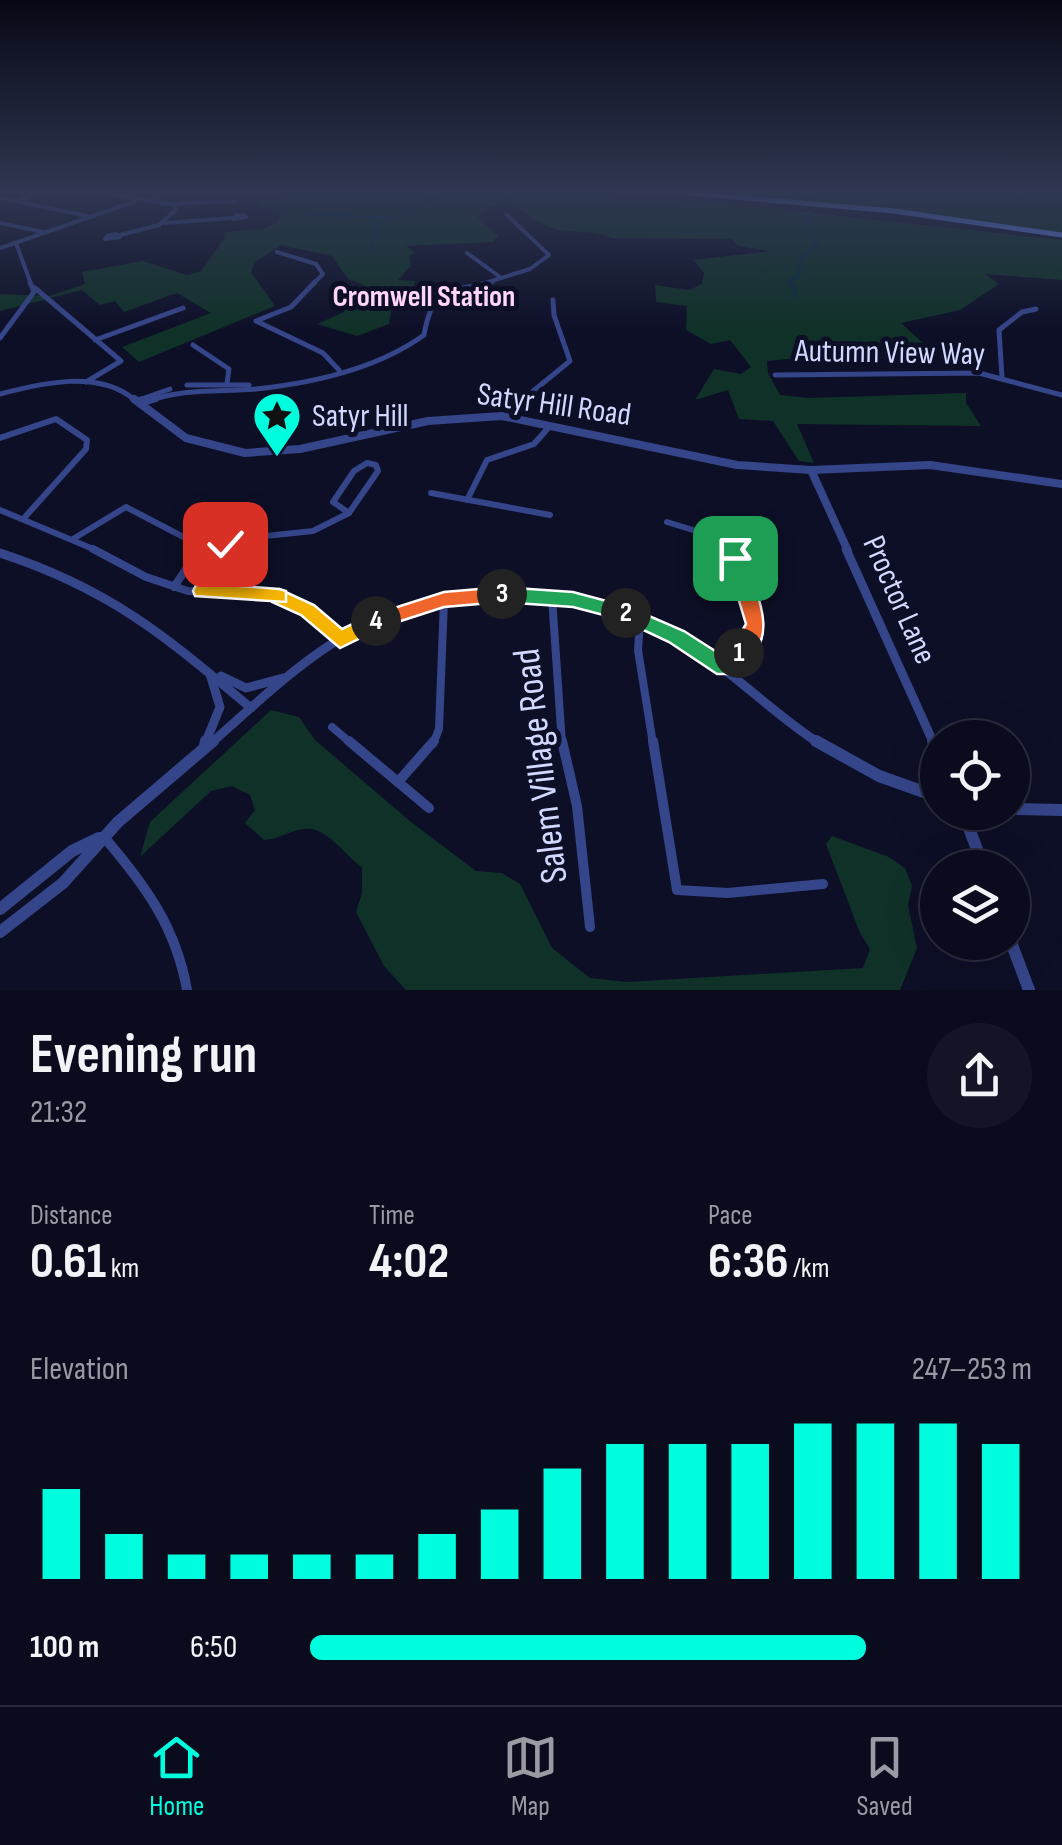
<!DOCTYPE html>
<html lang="en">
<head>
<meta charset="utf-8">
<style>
	:root { --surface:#0a0b1d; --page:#131426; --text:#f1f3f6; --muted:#999ba4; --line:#2a2b3b; --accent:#00fede }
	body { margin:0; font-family:"Sofia Sans Condensed",sans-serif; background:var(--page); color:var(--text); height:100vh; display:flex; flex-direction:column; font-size:38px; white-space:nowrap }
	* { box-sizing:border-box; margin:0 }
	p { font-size:32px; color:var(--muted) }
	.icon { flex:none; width:55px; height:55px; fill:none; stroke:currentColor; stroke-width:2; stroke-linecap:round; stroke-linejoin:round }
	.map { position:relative; height:990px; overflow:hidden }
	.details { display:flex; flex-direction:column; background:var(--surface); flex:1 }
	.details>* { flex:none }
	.buttons { position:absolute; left:920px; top:720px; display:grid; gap:20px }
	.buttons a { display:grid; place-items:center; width:110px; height:110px; border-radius:50%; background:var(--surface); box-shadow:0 10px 40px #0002,0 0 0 2px var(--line); font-size:50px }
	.pin { position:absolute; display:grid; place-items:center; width:85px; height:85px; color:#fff; margin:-42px; border-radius:20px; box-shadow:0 5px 15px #0006 }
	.km { position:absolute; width:50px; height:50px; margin:-25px; border-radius:50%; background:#222; color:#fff; font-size:28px; line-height:50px; text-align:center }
	.round { display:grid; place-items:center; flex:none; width:105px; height:105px; border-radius:52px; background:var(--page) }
	.headline { display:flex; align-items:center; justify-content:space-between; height:170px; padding:0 30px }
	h1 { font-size:55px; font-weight:700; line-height:75px }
	.figures { display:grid; grid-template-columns:repeat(3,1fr); gap:15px; height:170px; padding:10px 30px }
	.figures div { display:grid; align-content:center }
	.figures b { font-size:50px; font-weight:700 }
	.figures small { font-size:28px; font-weight:400 }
	.figures p { font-size:28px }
	.chart { height:280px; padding:20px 30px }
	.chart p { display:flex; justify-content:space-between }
	.chart svg { width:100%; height:180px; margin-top:10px; stroke:var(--accent); stroke-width:6 }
	ul { padding:0 30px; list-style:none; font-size:32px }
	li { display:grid; grid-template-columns:160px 120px 1fr; align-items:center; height:75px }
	li i { height:25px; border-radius:12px; background:var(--accent) }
	.menu { display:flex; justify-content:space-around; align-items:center; height:140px; border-top:2px solid var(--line); background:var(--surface); font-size:28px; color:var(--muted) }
	.menu a { display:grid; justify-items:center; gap:5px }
	.menu .current { color:var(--accent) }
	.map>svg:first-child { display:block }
</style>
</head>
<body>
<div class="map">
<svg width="1062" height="990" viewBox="0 0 1062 990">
	<rect width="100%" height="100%" fill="#0d0f27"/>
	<!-- green -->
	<g fill="#103128">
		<path d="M260,192h12l-4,6 42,-6h239l162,10 351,38v40l-77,-6 14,10 -39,26 -59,13 33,30 -71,1 -21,11 -55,-6 -20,2 1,12 12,22 29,3 157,-5v10l15,23 -184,-2 17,39 -15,-2 -26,-40 -34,-2 -11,-29 -33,10 19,-31 27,5 10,-7 -21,-27 -19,4 -25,-14 1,-24 -31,-4 -1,-17 34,5 13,-6 2,-11 -10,-13 76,-9 -32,-5 -6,-7 -120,-1c-21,-10 -43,-3 -63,-11 -25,-11 -43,-40 -72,-10l21,19 -5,6 -87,4 9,7 -6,3 2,10 -13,14 17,1 -2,11 -19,3 -5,29 -32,12 -40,-12 27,-12 12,-25 8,-2 -16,-6 -16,-23 -51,-11 -26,17 -4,10 24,34 -136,56 -17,-15 89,-34 -34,-20 -53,19 -9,-11 -15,4 -18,-15 -82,21v-17l50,2 35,-12 -3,-12 61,-11 44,14 14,-4 23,-32 1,-7 39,-3 14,-8 3,-9 -25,-6 5,-9z"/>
		<path d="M689,192h373v45l-150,-24z"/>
		<path d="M271,710l28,7 16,23 96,82 65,49 26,2 18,11 32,64 38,30 37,4 236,-14 7,-19 -10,-16 -34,-89 6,-8 57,21 16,11 7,18 -4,19 9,43 -17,42h-494l-22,-24 -28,-54 6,-19v-26c-17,-11 -37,-43 -59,-38 -14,2 -24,10 -39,11l-19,-17 10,-13 -5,-15 -18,-9 -21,5 -71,66 10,-35z"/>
	</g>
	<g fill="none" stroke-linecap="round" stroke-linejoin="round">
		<!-- stream -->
		<g stroke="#072c46" stroke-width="2.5">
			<path d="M806,192l2,9"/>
			<path d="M310,214l77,4"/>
			<path d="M369,251l10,-27 48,-21 10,-11"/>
			<path d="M795,297v-8l-7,-7 11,-6 1,-15 17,-17 -9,-21 1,-12"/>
		</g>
		<!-- minor-far4 -->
		<g stroke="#354589" stroke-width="4">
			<path d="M99,192l69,12 68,-3"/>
			<path d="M0,198l92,19"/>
			<path d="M17,201l21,-8"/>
			<path d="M150,201l21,-9"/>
			<path d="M237,215h7l2,2 -13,2z"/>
			<path d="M0,223l43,9"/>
			<path d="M165,223l67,-5"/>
			<path d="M116,234l4,3 -15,2 2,-3z"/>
			<path d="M120,235l39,-10 17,-15 -2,-5"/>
			<path d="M16,243l15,41"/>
			<path d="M0,248l139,-48"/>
			<path d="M277,252l39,12 7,10 -10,10"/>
			<path d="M467,253l33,24"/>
			<path d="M482,284l48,-15 19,-14 -42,-40"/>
		</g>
		<!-- minor-far3 -->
		<g stroke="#354589" stroke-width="5">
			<path d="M315,282l-24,25 -35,14 67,32 16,17"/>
			<path d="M35,288l86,73 -35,21"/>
			<path d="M0,338l34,-46 -4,-10"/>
			<path d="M95,340l88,-32"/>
			<path d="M193,345l36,24 -2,15"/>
			<path d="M775,375l204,-2 83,22"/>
			<path d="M1002,377l-3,-47 23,-18 14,-3"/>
			<path d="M187,385h62"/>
			<path d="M136,401l34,-12"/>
			<path d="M149,401c35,-13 71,-9 107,-12 57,-6 121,-20 168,-54 9,-50 23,-42 68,-53"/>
			<path d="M521,401l49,-40 -16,-46 -1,-15"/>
		</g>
		<!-- minor-far2 -->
		<g stroke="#354589" stroke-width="6">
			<path d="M136,401l7,-2"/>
			<path d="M141,404l15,-5"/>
			<path d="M503,416l21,-17"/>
			<path d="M0,438l56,-19 31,21 -1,9 -61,68"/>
			<path d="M367,463l9,2 2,6 -29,42 -16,-11 21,-31z"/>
			<path d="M431,493l119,22"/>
			<path d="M467,500l20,-40 47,-16 16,-18"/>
			<path d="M0,510l98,41"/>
			<path d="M667,522l39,12 22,17"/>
			<path d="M73,539l53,-32 69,36 1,8"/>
			<path d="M223,551l6,-11 84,-9 36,-18"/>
		</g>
		<!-- minor-far1 -->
		<g stroke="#354589" stroke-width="8">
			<path d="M93,549l53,28 42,14 64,3 40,8 48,37"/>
			<path d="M174,587l22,-33v-5"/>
			<path d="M202,591l22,-42"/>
			<path d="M552,597l10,147"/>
			<path d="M640,620l-2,30 15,94"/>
			<path d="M724,667c13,-11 24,-21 30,-37 8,-24 -12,-65 -29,-81"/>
			<path d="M332,727l20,17"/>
			<path d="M433,744l6,-15 5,-129"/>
		</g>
		<!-- minor -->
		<g stroke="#354589" stroke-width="10">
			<path d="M349,741l80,67"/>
			<path d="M562,741l15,65 13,121"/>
			<path d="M653,741l24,149 51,3 95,-9"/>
			<path d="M398,782l36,-41"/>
			<path d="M104,837c41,48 72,90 83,153"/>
		</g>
		<!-- tertiary-far3 -->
		<path stroke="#354589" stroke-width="5" d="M0,394c42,-11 100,-25 136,7"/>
		<!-- tertiary-far2 -->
		<g stroke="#354589" stroke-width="8">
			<path d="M134,399l52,39 59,15 55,-4 128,-28 74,-5 235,49 74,5 119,-5 132,19"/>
			<path d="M811,470l37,81"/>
		</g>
		<!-- tertiary-far1 -->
		<g stroke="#354589" stroke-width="9">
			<path d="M846,549l88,195"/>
			<path d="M0,553c110,36 164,82 251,155"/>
			<path d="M221,676l25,12 37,-10"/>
			<path d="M205,744l15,-37 -10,-33"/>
			<path d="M210,744c40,-35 78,-72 123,-101 101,-63 237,-65 341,-8 53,30 95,76 146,109"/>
		</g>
		<!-- tertiary -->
		<g stroke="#354589" stroke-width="12">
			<path d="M816,741l63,35 59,21"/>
			<path d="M933,741l5,11"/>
			<path d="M205,745l1,-4"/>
			<path d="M1012,809l50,1"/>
			<path d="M963,812l21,56"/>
			<path d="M0,909l72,-58 27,-13"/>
			<path d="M0,932l63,-49 55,-61 95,-81"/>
			<path d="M1011,942l18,48"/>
		</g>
		<!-- secondary -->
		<path stroke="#6a88ff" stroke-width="5" d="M678,192l216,19 168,24"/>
	</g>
	<!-- sky -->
	<linearGradient id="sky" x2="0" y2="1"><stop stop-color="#070815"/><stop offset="0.58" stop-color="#2f3752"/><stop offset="1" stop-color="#2f3752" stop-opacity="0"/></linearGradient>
	<rect width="1062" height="331" fill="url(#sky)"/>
	<!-- split-1 -->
	<path fill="#f0652b" stroke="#fff" stroke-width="2.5" d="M735,551l9,7c11,32 40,85 -5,104l-10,-9 17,-29 -20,-66z"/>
	<!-- split-2 -->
	<path fill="#22a559" stroke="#fff" stroke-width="2.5" d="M626,606l58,25 39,25 16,-12 10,9 -17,21h-15l-48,-32 -49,-23 -3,-6z"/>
	<!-- split-3 -->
	<path fill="#22a559" stroke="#fff" stroke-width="2.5" d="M502,587l71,5 60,16 3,5 -10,8 -53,-14 -71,-5 -10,-8z"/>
	<!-- split-4 -->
	<path fill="#f0652b" stroke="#fff" stroke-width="2.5" d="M502,587l9,7 -9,8 -58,5 -68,22 -10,-8 3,-5 75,-24z"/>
	<!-- split-5 -->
	<path fill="#f5b400" stroke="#fff" stroke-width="2.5" d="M279,589l35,16 28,24 34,-16 10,8 -3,6 -43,21 -39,-33 -29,-13v-11z"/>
	<!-- split-6 -->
	<path fill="#f5b400" stroke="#fff" stroke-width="2.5" d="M225,537l9,7 -20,40 65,5 7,2v11l-91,-6 -2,-5 26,-52z"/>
	<!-- icons -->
	<defs>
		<g id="sight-pin" transform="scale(2.5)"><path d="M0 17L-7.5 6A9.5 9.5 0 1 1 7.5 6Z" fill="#00fede" stroke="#0d0f27"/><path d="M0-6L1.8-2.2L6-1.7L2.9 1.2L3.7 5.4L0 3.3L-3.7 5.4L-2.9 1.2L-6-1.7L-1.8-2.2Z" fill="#111"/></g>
	</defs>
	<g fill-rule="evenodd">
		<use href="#sight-pin" x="277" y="416"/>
	</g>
	<g text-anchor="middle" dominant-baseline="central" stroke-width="10" stroke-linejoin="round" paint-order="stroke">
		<!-- far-neighbourhood labels -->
		<g font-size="30" font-weight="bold" fill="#ffd5f9" stroke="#0d0f27">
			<text x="424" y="297">Cromwell Station</text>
		</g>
		<!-- street labels -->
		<g font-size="32" fill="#d3d8ff" stroke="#0d0f27">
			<text transform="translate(890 353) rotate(1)">Autumn View Way</text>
			<text transform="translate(554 405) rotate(8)">Satyr Hill Road</text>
			<text transform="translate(899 600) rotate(66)">Proctor Lane</text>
		</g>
		<!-- poi labels -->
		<g font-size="32" fill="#d3d8ff" stroke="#0d0f27" text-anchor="start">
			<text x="312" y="416">Satyr Hill</text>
		</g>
		<!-- near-street labels -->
		<g font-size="38" fill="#d3d8ff" stroke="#0d0f27">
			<text transform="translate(541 766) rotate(-97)">Salem Village Road</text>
		</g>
	</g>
</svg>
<div class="buttons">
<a><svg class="icon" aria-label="locate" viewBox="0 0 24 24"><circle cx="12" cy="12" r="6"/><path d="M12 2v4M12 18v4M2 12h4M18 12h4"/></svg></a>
<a><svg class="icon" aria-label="layers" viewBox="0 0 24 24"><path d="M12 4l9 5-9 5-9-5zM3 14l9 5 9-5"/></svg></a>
</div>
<div class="pin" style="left:735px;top:558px;background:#1e9e55"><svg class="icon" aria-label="arrive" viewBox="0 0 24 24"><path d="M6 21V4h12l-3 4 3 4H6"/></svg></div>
<div class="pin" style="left:225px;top:544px;background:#d93025"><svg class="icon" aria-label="check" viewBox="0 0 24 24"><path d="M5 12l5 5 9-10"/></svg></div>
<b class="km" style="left:739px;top:653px">1</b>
<b class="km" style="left:626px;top:613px">2</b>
<b class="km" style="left:502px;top:594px">3</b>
<b class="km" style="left:376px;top:621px">4</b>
</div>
<section class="details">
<div class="headline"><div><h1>Evening run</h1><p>21:32</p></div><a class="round"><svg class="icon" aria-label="share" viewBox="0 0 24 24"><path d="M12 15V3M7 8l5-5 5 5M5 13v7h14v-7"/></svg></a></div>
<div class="figures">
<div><p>Distance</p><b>0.61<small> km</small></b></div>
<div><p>Time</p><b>4:02</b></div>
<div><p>Pace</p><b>6:36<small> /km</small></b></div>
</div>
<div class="chart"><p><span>Elevation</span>247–253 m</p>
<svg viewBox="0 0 160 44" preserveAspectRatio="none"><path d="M5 44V22M15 44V33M25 44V38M35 44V38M45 44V38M55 44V38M65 44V33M75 44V27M85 44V17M95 44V11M105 44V11M115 44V11M125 44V6M135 44V6M145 44V6M155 44V11"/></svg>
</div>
<ul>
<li><b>100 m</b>6:50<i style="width:77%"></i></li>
</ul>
</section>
<nav class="menu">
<a class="current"><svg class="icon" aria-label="home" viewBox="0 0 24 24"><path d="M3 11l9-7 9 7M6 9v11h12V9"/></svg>Home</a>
<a><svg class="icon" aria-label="map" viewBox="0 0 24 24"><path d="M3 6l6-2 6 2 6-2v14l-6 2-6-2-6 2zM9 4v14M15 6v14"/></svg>Map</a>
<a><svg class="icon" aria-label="saved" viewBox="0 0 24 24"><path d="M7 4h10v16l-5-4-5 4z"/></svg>Saved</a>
</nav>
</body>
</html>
